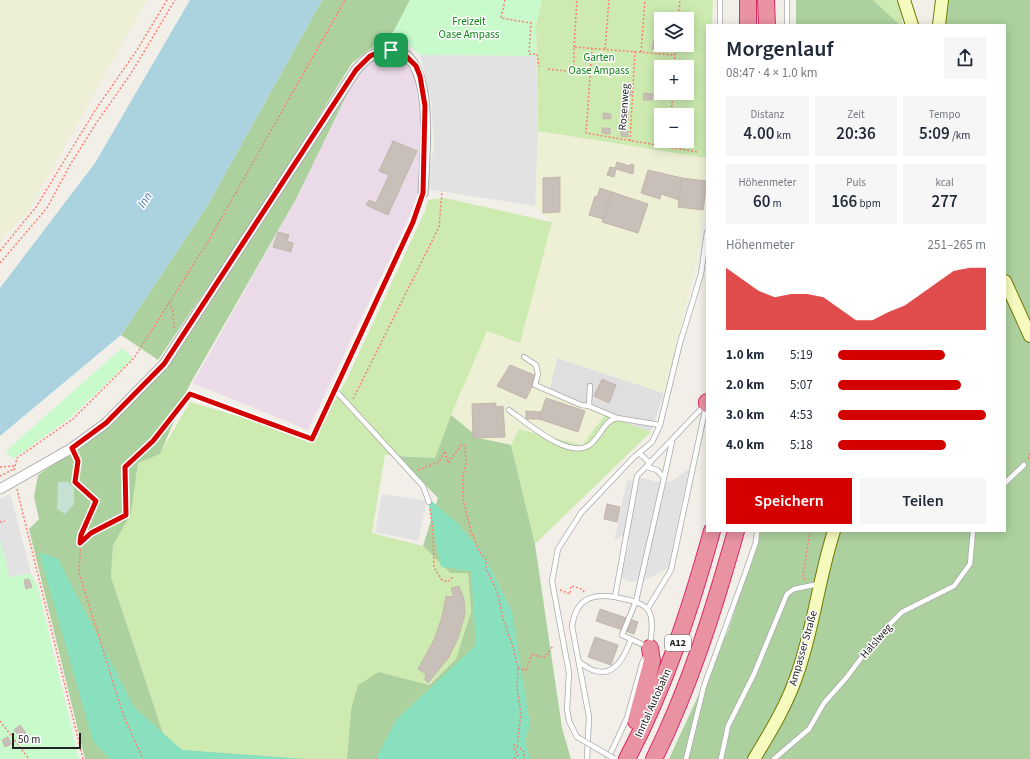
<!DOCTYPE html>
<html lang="de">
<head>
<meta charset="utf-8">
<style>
	:root { --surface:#fff; --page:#f6f6f7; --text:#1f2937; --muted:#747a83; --accent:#d40000 }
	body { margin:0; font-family:"Source Sans 3",sans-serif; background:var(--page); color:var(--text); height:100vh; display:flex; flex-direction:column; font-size:15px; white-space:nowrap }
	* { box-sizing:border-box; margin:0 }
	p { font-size:13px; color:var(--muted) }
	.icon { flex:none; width:22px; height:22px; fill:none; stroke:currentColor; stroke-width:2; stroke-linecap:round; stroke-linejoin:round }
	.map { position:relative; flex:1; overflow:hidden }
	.sheet { position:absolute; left:706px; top:24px; width:300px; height:508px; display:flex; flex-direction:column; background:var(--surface); border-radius:0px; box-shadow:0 2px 10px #0003 }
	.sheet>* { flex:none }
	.buttons { position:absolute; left:654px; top:12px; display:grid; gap:8px }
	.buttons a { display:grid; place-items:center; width:40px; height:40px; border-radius:0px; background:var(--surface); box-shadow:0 2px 10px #0003; font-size:20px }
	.scale { position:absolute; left:12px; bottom:10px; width:69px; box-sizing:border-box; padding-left:4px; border:2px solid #222; border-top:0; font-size:11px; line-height:14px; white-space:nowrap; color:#222; -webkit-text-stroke:3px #fff; paint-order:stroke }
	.pin { position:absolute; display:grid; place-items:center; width:34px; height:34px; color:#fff; margin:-17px; border-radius:8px; box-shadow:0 2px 6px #0006 }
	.round { display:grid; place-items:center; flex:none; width:42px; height:42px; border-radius:0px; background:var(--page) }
	.overview { display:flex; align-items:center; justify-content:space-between; height:68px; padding:0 20px }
	h1 { font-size:22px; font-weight:600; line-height:30px }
	.metrics { display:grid; grid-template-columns:repeat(3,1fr); gap:6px; height:68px; padding:4px 20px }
	.metrics div { display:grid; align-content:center; border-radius:0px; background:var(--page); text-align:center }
	.metrics b { font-size:17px; font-weight:600 }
	.metrics small { font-size:11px; font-weight:400 }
	.metrics p { font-size:11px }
	.chart { height:112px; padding:8px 20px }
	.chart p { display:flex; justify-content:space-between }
	.chart svg { width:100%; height:72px; margin-top:4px; fill:var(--accent); opacity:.7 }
	.action { display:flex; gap:8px; margin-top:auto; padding:8px 20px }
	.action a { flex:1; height:46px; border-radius:0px; background:var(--accent); color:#fff; font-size:16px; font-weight:600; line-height:46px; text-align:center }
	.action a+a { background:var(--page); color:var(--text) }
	ul { padding:0 20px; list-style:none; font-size:13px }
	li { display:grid; grid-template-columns:64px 48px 1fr; align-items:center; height:30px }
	li i { height:10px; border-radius:5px; background:var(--accent) }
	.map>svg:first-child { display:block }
</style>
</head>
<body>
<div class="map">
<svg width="1030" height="759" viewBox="0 0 1030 759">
	<rect width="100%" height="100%" fill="#f2efe9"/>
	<!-- residential -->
	<path fill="#e0dfdf" d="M557,358l107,35 -13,39 -46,-17 -56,-24z"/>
	<!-- industrial -->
	<path fill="#ebdbe8" d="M393,57l13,6 8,14 8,48 -1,58 -13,37 -100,210 -115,-47 103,-184 56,-115 13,-18 10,-5z"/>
	<!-- farmland -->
	<g fill="#eef0d5">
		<path d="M0,0h147l-120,213 -27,28z"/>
		<path d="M538,131l169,27v30l-11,77 -32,128 -107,-35 -8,33 56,24 -23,30 -63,-16 -8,16 -32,-7 -28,-23 36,-85 32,12 33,-120 -17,-16z"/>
	</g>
	<!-- grass -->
	<g fill="#cdebb0" fill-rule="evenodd">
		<path d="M542,0h171l-1,25h-5v133l-169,-27 -2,-107zM661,19h26v26h-26zM661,67h26v26h-26zM661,115h26v26h-26z"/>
		<path d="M873,0h25l5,25h-3z"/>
		<path d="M445,198l107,24 -32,121 -33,-12 -36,84 -16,43 -50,-3 -13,78 51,13 27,27h18l3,39 -15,47 -28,26 -49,-13 -28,38 -4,49h-42l-123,-9 -19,-17 -52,-156 2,-32 18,-31 7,-51 22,-10 30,-51 122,36 34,-57 79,-170 3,-11z"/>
		<path d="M605,415l46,17 -116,112 -24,-99 8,-16 63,16z"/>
	</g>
	<!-- forest -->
	<g fill="#add19e">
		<path d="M322,0h88l-16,31 -42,32 -87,140 -107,157 -37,-25 85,-127z"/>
		<path d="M796,0h77l27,25h-104z"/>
		<path d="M946,0h84v759h-361l59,-128 33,-100h244v-506h-66z"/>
		<path d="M352,84l-56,115 -107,187 -29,68 -22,9 -7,51 -18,31 -2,32 52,156 19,17 123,9h-220l-56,-230 10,-10 -5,-22 4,-22 71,-49 58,-60z"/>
		<path d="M451,415l28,23 32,7 24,99 27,184 9,31h-224l4,-49 7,-25 21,-13 50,13 27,-26 15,-47 -3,-39h-18l-27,-27 15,-48 -41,-42 38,2z"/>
	</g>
	<!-- wetland -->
	<path fill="#c6e0d4" d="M58,482h10l6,6v16l-9,10 -8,-5z"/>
	<!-- park -->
	<g fill="#c8facc">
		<path d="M410,0h132l-6,24v32l-116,-1 -26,-24z"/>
		<path d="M122,348l11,10 -62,59 -58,42 -7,-8z"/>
		<path d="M0,540l10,37 21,-4 7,15 41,171h-79z"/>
	</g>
	<!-- pitch -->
	<g fill="#88e0be">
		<path d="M427,497l30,26 26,30 29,59 18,113 -5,16 5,18h-154l20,-39 80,-75 -5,-74 -30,-4z"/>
		<path d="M39,552l19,7 76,148 48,43 123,9h-195l-17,-18z"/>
	</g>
	<!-- parking -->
	<g fill="#e2e2e2">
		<path d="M420,55l116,1 2,75 -3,75 -109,-17 8,-42 -3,-46z"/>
		<path d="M689,469l-21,99 -18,10 -20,4 -9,-5 9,-38 -8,-3 -8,5 13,-61 16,-2 14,4h13z"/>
		<path d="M10,494l21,79 -21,4 -10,-37v-41z"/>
		<path d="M382,494l45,7 -9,40 -43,-9z"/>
	</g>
	<!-- water -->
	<path fill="#aad3df" d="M190,0h132l-116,208 -85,127 -121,101v-148l95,-125z"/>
	<!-- building -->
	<g fill="#c7bfb8" stroke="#c4b6ab">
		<path d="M654,40h4v10l-6,-1z"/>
		<path d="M679,60l6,1 -1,6h-6z"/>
		<path d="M624,88l7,1v7l-8,-1z"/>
		<path d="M644,93l9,1 -1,6h-9z"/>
		<path d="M603,113l8,1v5h-8z"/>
		<path d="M623,113h6l-1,7h-6z"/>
		<path d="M602,128h8v6l-8,-1z"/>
		<path d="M621,130l7,1v6l-7,-1z"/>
		<path d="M393,141l24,10 -29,64 -22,-10 3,-5 7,3 13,-28 -10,-4z"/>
		<path d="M617,162l13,4 1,-2 3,1 -1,9 -17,-5 -2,8 -7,-2 3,-8 5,1z"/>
		<path d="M648,170l34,8 -3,22 -18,-6 -1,5 -19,-6z"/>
		<path d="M560,177v35l-17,1v-35z"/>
		<path d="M682,178l25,3 -4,29 -25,-3z"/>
		<path d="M600,188l12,4 -9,27 -14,-4 6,-19 2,1z"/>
		<path d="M612,192l36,12 -10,29 -36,-11z"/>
		<path d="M278,232l11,3 -2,6 6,2 -2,9 -18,-5z"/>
		<path d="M510,365l27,11 -11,23 -29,-13z"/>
		<path d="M602,379l14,6 -7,18 -15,-7z"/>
		<path d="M546,398l39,13 -7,21 -39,-13z"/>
		<path d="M496,403v4l7,-1 2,31 -32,1 -1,-34z"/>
		<path d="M526,411l15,1 -2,7h2h-15z"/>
		<path d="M607,504l13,3 -3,15 -13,-3z"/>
		<path d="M29,579l3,8 -6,2 -2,-9z"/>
		<path d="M459,586l5,13 1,15 -7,24 -9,19 -21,26 -3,-3 1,-6 -8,-5 16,-29 8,-23 4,-21 8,1 -3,-9z"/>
		<path d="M600,609l38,13 -4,12 -38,-13z"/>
		<path d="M595,637l23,8 -7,20 -23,-8z"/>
		<path d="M20,725l6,8 -6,4 -6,-7z"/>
		<path d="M8,737l3,7 -6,3 -3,-7z"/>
	</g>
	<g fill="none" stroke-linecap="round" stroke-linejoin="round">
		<!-- service casing -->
		<g stroke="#a9a9a9" stroke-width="6">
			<g id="service">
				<path d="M720,0v25"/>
				<path d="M787,25v-25"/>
				<path d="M524,357l12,8 2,9 -3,11 46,20 8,1 28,12"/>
				<path d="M335,390l88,96 6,16"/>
				<path d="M589,406l1,-20"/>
				<path d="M509,410c17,12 63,53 83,33 9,-8 13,-23 25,-25l43,7"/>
				<path d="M312,439l101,-217 10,-29"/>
				<path d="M639,453l11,10"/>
				<path d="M647,467l10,3 7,8 -28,123 -14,34 26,12"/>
				<path d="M664,478l8,-36"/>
				<path d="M1005,483l19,-18"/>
				<path d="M648,608l23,-38 35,-164"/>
				<path d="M650,645c5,-37 1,-41 -35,-48l22,-121 68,-71"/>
				<path d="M579,662c5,3 11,8 17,9 20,6 30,-18 35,-32"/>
				<path d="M577,737l-8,-16 -2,-12 2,-36 -17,-92 6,-32 23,-36 52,-55 19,-16 8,-17 20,-82 21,-69 6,-42"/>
				<path d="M587,759l2,-42 -17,-91c4,-26 18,-33 43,-29"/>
				<path d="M608,759l19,-41 15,-54 4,-9"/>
				<path d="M686,759l18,-73 42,-115 10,-29 1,-11"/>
				<path d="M721,759l7,-33 26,-52 33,-80 7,-5 25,-5"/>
				<path d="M774,759l35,-30 15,-26 23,-26 29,-39 26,-26 52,-26 16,-22 3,-33"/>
			</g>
		</g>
		<!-- minor casing -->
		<g stroke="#a9a9a9" stroke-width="11">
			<path id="minor" d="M0,489l72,-41 34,-25 58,-59 192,-294c9,-11 22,-21 36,-20 46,3 32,112 31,143"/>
		</g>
		<!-- secondary casing -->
		<g stroke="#707d05" stroke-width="14">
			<g id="secondary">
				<path d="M904,0l8,25"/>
				<path d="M939,25l3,-25"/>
				<path d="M1005,281l25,55"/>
				<path d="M754,759c17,-28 34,-56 44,-87 16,-46 21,-95 36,-141"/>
			</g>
		</g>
		<!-- motorway casing -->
		<g stroke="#dc2a67" stroke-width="18">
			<g id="motorway">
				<path d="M748,0v25"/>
				<path d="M766,0l1,25"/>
				<path d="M707,404v-2"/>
				<path d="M636,721l16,-60 -2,-13"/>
				<path d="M627,759c38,-72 63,-149 85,-228"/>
				<path d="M654,759c36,-73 60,-150 82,-228"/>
			</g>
		</g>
		<!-- path -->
		<g stroke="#fa8072" stroke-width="1.5" stroke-dasharray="2 2" stroke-linecap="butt">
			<path d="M505,0l-4,18 30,5 -2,31h8l2,13"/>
			<path d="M678,19l2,-19"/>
			<path d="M574,47l3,-47"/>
			<path d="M592,48l-6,85 111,19"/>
			<path d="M605,49l4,-49"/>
			<path d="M641,52l4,-52"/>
			<path d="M674,67l2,-22"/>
			<path d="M548,69l26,3v-25l101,8"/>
			<path d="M671,115l2,-22"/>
			<path d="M630,141l5,-90"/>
			<path d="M669,147l1,-6"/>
			<path d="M0,251l36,-44 60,-98 41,-59 30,-50"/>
			<path d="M0,263l47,-55 23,-43 27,-43 33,-47 45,-75"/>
			<path d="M169,303l4,7 1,20"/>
			<path d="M353,399l86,-172 3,-35"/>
			<path d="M75,456l3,5 -3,21 22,19 -16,34 -2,38 45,144 19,42"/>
			<path d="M1028,459l2,-6"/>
			<path d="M0,467l14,-1"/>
			<path d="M14,470l3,-12 56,-39 61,-61 75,-118 136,-240"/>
			<path d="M418,470l21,-8 6,-11 3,12 13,-18h4l1,19 -3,11v24l8,32 8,20 7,9v8l12,26 5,25 10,28 5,21 -1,20 4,26 -4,31"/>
			<path d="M0,476l14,-7"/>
			<path d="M17,489l66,270"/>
			<path d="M430,509l3,22 1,36 7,12 6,3 6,-5"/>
			<path d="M0,522l5,-1"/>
			<path d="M80,543l11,-10 35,-18 -1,-48 28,-26 37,-47 117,43"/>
			<path d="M805,580l-2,-4 7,-45"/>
			<path d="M560,590l10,4 1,-8 11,3 3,4"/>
			<path d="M518,668l8,2 6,-15 13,2 8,-11"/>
			<path d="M0,721l29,38"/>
			<path d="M376,759h4"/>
			<path d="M514,759l4,-4 -5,-8 1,-2 9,5 2,9"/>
		</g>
		<!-- service -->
		<use href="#service" stroke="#fff" stroke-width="4.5"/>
		<!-- minor -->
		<use href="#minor" stroke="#fff" stroke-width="9"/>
		<!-- secondary -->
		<use href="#secondary" stroke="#f7fabf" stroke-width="12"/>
		<!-- motorway -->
		<use href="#motorway" stroke="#e892a2" stroke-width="16"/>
		<!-- service-bridge casing -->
		<g stroke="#a9a9a9" stroke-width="6" stroke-linecap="butt">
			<path id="service-bridge" d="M577,737l38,22"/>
		</g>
		<!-- service-bridge -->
		<use href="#service-bridge" stroke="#fff" stroke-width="4.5"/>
	</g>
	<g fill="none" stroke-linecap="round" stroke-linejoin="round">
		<!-- route casing -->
		<g stroke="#fff" stroke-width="8">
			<path id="route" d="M384,50h13l7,4 12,12 4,10 5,30 -2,87 -10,29 -101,217 -122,-45 -37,47 -28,26 1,48 -35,18 -11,10 1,-8 15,-34 -21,-19 3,-21 -6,-13 34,-25 58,-59 192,-294 14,-14z"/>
		</g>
		<!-- route -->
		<use href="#route" stroke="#d40000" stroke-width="5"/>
	</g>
	<g text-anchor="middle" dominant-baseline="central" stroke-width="3" stroke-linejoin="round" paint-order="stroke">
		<!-- shield labels -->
		<rect fill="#fff" stroke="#646464" stroke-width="1" x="665" y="635" width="26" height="16" rx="3"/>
		<g font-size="10" font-weight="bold" fill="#222">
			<text x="678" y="643">A12</text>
		</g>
		<!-- park labels -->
		<g font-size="11" fill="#0c8416" stroke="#fff">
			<text x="469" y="21">Freizeit<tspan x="469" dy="13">Oase Ampass</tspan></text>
			<text x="599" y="57">Garten<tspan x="599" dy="13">Oase Ampass</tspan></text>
		</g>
		<!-- street labels -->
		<g font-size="11" fill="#222" stroke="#fff">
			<text transform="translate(624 107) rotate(-86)">Rosenweg</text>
			<text transform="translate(876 641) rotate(-49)">Halslweg</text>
			<text transform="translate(803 648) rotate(-74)">Ampasser Straße</text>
			<text transform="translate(653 703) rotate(-66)">Inntal Autobahn</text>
		</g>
		<!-- water labels -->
		<g font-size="12" font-style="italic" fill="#4a7aab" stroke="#fff">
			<text transform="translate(145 200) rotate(-56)">Inn</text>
		</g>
	</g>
</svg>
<div class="buttons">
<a><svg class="icon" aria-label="layers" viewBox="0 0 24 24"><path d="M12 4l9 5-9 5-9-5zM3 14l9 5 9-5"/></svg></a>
<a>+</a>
<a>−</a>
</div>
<div class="scale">50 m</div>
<div class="pin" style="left:391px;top:50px;background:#1e9e55"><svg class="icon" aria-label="arrive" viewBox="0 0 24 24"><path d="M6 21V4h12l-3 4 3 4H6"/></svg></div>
<section class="sheet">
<div class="overview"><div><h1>Morgenlauf</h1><p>08:47 · 4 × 1.0 km</p></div><a class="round"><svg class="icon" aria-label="share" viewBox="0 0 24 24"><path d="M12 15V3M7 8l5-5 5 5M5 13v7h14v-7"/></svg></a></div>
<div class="metrics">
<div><p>Distanz</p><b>4.00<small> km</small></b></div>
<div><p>Zeit</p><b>20:36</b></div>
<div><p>Tempo</p><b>5:09<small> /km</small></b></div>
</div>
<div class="metrics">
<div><p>Höhenmeter</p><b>60<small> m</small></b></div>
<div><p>Puls</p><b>166<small> bpm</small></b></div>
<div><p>kcal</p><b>277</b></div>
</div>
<div class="chart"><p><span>Höhenmeter</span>251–265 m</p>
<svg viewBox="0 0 160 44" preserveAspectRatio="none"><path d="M0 44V6L10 13L20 20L30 24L40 22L50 22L60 24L70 31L80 38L90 38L100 33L110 29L120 22L130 15L140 8L150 6L160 6V44z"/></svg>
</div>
<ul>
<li><b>1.0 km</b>5:19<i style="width:72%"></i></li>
<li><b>2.0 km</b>5:07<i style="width:83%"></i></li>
<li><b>3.0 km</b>4:53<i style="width:100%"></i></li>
<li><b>4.0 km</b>5:18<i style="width:73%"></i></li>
</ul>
<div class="action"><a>Speichern</a><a>Teilen</a></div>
</section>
</div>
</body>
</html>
